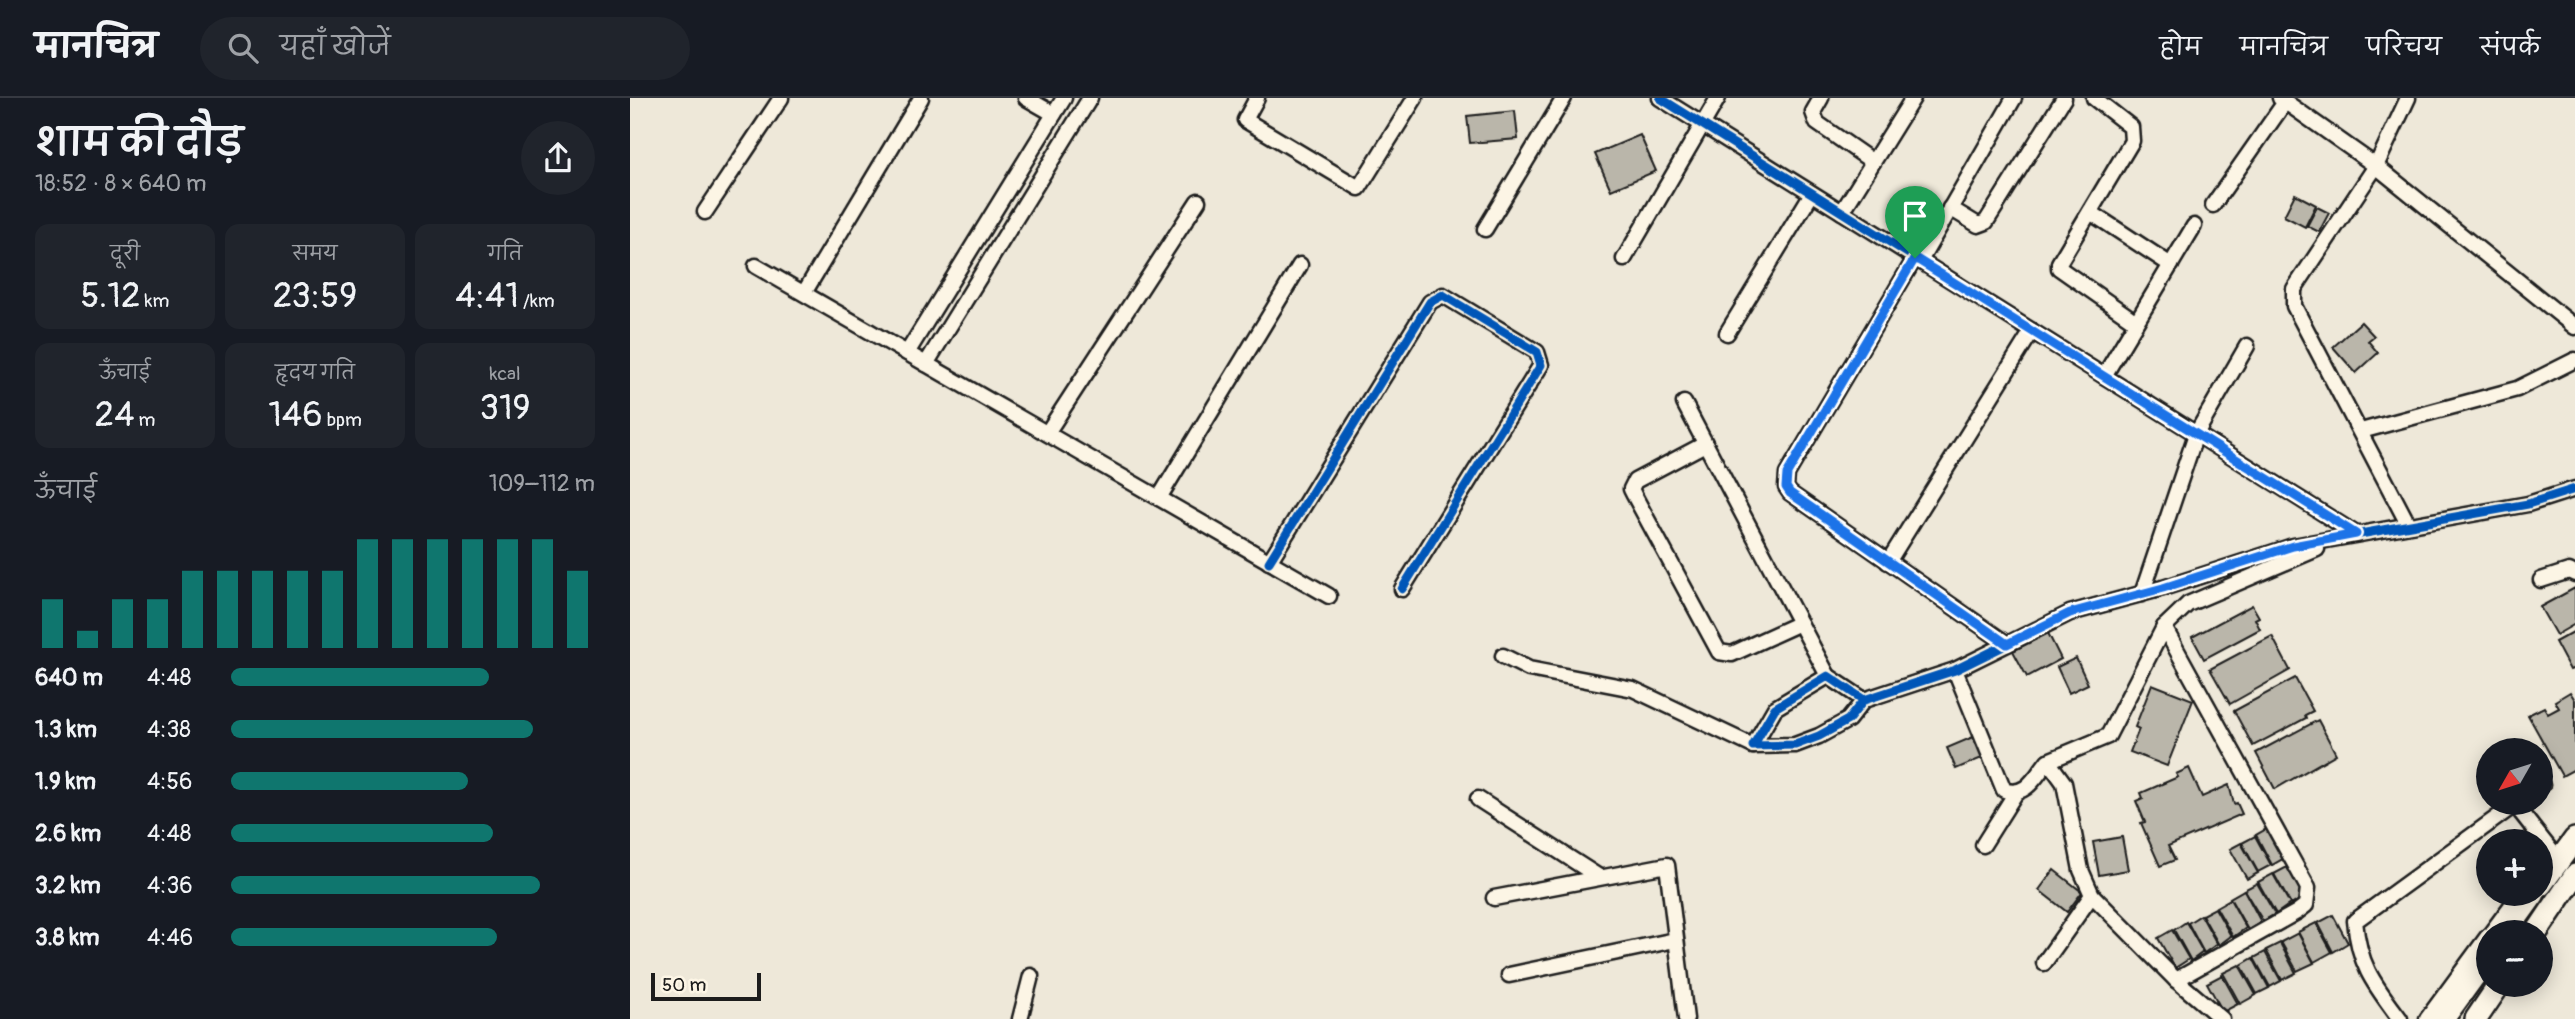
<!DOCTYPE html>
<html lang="hi">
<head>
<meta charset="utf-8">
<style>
	:root { --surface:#171b24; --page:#20242c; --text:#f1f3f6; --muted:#9ea1a6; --line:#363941; --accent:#0f766e }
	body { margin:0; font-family:Pangolin,"Playpen Sans Deva",sans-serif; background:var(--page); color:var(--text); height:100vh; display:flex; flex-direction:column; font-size:26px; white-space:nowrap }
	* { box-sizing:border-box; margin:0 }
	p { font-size:23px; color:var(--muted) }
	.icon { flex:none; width:38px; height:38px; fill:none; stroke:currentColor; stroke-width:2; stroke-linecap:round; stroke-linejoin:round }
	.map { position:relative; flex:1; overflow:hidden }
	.drawer { display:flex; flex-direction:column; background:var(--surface); width:630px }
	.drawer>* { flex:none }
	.needle { width:46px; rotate:231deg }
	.buttons { position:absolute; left:1846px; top:640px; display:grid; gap:14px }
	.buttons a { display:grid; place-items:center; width:77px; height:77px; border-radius:50%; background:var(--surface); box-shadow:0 4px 18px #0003; font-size:35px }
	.scale { position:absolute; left:21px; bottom:18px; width:110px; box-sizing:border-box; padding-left:7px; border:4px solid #1c1c1c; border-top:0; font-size:19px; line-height:24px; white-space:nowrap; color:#1c1c1c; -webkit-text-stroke:5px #fcf5e5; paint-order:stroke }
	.pin { position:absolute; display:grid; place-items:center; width:60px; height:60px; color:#fff; margin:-72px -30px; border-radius:50% 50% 50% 0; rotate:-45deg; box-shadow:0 0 7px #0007 }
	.pin .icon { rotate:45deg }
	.round { display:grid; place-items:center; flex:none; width:74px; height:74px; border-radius:37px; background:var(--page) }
	.head { display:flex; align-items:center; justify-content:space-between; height:119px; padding:0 35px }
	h1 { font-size:38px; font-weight:600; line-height:52px }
	.figures { display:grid; grid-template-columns:repeat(3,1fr); gap:10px; height:119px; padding:7px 35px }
	.figures div { display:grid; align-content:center; border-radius:14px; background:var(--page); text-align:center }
	.figures b { font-size:35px; font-weight:600 }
	.figures small { font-size:19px; font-weight:400 }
	.figures p { font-size:19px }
	.chart { height:196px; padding:14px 35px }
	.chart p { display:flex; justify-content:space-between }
	.chart svg { width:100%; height:126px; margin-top:7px; stroke:var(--accent); stroke-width:6 }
	ul { padding:0 35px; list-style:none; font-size:23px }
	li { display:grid; grid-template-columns:112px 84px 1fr; align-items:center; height:52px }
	li i { height:18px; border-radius:9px; background:var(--accent) }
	header { display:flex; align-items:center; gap:42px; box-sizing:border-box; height:98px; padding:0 35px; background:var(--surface); border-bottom:2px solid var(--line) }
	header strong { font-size:33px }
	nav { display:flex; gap:38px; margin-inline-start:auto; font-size:24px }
	.search { width:490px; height:63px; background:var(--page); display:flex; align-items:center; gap:18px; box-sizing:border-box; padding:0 24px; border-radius:38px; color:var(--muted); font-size:26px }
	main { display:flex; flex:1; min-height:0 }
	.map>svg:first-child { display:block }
</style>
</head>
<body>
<header>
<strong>मानचित्र</strong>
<div class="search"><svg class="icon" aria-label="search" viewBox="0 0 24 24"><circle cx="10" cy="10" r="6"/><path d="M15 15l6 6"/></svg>यहाँ खोजें</div>
<nav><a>होम</a><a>मानचित्र</a><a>परिचय</a><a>संपर्क</a></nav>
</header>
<main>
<section class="drawer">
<div class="head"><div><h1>शाम की दौड़</h1><p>18:52 · 8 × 640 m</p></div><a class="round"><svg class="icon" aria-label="share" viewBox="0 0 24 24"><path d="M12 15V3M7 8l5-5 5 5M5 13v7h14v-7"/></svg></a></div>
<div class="figures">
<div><p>दूरी</p><b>5.12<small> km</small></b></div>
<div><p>समय</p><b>23:59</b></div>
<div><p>गति</p><b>4:41<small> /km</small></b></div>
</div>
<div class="figures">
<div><p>ऊँचाई</p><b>24<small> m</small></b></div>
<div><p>हृदय गति</p><b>146<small> bpm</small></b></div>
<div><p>kcal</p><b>319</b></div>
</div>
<div class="chart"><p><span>ऊँचाई</span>109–112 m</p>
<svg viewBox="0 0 160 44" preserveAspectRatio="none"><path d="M5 44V27M15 44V38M25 44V27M35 44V27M45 44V17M55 44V17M65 44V17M75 44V17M85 44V17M95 44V6M105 44V6M115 44V6M125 44V6M135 44V6M145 44V6M155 44V17"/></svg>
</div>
<ul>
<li><b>640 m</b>4:48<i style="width:71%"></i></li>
<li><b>1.3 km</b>4:38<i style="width:83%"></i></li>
<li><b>1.9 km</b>4:56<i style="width:65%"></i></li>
<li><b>2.6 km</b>4:48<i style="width:72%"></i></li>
<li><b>3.2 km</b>4:36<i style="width:85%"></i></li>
<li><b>3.8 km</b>4:46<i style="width:73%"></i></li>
</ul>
</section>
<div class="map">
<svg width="1945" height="921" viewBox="0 0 1945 921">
	<rect width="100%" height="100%" fill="#eee8d9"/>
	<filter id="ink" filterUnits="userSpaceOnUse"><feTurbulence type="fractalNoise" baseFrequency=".0143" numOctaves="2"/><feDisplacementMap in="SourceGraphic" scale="14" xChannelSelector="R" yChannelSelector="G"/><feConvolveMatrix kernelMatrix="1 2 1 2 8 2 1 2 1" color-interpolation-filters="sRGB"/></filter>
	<g filter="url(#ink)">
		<!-- building -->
		<g fill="#bab6aa" stroke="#1c1c1c" stroke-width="2">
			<path d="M885,13l3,28 -48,4 -3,-27z"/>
			<path d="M1010,37l16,36 -45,19 -16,-36z"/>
			<path d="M1665,96l21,11 -11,22 -21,-11z"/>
			<path d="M1687,109l12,6 -10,19 -12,-6z"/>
			<path d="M1731,224l13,14 -6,5 10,12 -22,20 -23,-26z"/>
			<path d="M1945,490v36l-19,11 -16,-28z"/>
			<path d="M1622,507l7,12 -4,2 5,10 -56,30 -12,-22z"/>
			<path d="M1945,533v37l-5,2 -15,-28z"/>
			<path d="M1418,535l13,26 -34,18 -14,-26z"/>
			<path d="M1642,538l18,34 -60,34 -20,-35z"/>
			<path d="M1446,560l12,26 -19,9 -12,-26z"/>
			<path d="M1665,580l18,33 -8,4 1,3 -53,28 -19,-35z"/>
			<path d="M1522,586l41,16 -26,66 -37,-14 9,-23 -4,-2z"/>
			<path d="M1940,594l5,8v69l-13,7 -34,-61 16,-8 4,7 11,-6 -4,-7z"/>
			<path d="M1688,622l18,34 -61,35 -19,-36z"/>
			<path d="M1350,636l9,21 -33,14 -9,-21z"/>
			<path d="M1559,670l13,29 27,-12 5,19 3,-1 5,11 -74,32 7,14 -15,6 -19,-43 4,-1 -9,-21 7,-3 -2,-5 37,-16 -2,-3z"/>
			<path d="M1640,729l16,30 -14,8 -16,-30z"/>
			<path d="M1625,738l16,29 -13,7 -16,-29z"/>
			<path d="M1492,739l6,33 -29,5 -6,-33z"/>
			<path d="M1611,745l17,30 -11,6 -17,-30z"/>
			<path d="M1659,768l17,31 -15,8 -17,-31z"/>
			<path d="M1424,772l28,22 -15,20 -28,-22z"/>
			<path d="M1643,776l17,30 -14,10 -18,-32z"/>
			<path d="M1627,785l18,31 -12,7 -19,-31z"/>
			<path d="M1614,792l17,32 -13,8 -18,-32z"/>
			<path d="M1600,801l16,29 -13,9 -17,-30z"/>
			<path d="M1585,810l16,28 -12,9 -17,-30z"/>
			<path d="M1571,817l16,29 -13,9 -16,-30z"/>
			<path d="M1703,817l15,28 -15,9 -15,-29z"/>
			<path d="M1556,824l17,30 -12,9 -17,-31z"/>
			<path d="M1686,825l16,29 -18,10 -16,-30z"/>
			<path d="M1542,832l17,29 -14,9 -17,-30z"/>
			<path d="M1668,835l16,30 -17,8 -16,-29z"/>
			<path d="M1650,845l16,30 -14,7 -16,-30z"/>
			<path d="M1635,854l16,29 -11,6 -16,-29z"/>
			<path d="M1623,860l16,30 -12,6 -16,-29z"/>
			<path d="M1609,867l17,30 -16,9 -17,-31z"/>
			<path d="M1592,877l16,29 -15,8 -16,-29z"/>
		</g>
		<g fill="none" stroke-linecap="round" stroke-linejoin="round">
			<!-- street casing -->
			<g stroke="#1c1c1c" stroke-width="19">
				<g id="street">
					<path d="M396,0l28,16"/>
					<path d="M627,0l-12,22 114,68 56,-90"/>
					<path d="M1030,0l696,436"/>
					<path d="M1191,0l-8,14 4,11 56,39"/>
					<path d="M1464,0l37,29 1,14 -73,122v5l77,54"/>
					<path d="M1650,0l96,68 199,161"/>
					<path d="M1583,107l72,-103"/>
					<path d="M1320,110l28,17 8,-3 78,-124"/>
					<path d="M75,114l76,-114"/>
					<path d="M1212,114l71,-114"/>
					<path d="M1460,114l81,53"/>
					<path d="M855,131l79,-131"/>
					<path d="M1285,160l-128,216 -1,13 4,6 217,151"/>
					<path d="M994,161l94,-161"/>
					<path d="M1290,163l94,-163"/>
					<path d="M126,168l573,330"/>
					<path d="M174,195l117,-195"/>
					<path d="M1097,235l84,-138"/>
					<path d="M277,255l157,-255"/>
					<path d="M296,266l164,-266"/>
					<path d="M1474,278l90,-150"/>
					<path d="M1054,305l144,273"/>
					<path d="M1731,333l156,-42 58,-29"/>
					<path d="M417,335l151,-232"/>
					<path d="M1075,346l-70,37 -4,8 3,6 85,157 13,2 68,-31"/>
					<path d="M529,400l141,-233"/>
					<path d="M1778,426l-114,-218v-17l82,-123 32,-68"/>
					<path d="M639,464l161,-260 13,-7 94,57 4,13 -139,224"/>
					<path d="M1258,464l144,-231"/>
					<path d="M1911,482l28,-9 6,3"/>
					<path d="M1512,496l54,-160 51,-88"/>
					<path d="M1534,529l144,261 -2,17 -9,7 -121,68"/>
					<path d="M873,558l26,13 104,20 120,57"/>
					<path d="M1325,572l49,120c22,8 31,-13 44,-29l16,22 17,87 11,25 84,85 46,39"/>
					<path d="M1234,602l-36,-24 -53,32 -22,38 42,-1 24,-9 29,-16 16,-20 91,-30 115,-57 93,-25 130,-42 235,-42 47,-15"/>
					<path d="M1418,663l60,-25 56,-109 24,-23 129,-55"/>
					<path d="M1911,688l1,-1"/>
					<path d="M848,701l121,78"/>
					<path d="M1885,707l37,47 -11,14"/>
					<path d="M1353,747l32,-51"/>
					<path d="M864,800l173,-33 19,154"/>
					<path d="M1861,835l29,-39"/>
					<path d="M1414,865l48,-68"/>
					<path d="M879,877l166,-35"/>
					<path d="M390,921l11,-43"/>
					<path d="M1770,921c-26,-35 -41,-53 -45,-98l162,-118"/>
					<path d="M1797,921l61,-83"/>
				</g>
			</g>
			<!-- secondary casing -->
			<g stroke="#1c1c1c" stroke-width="26">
				<g id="secondary">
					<path d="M1911,787l34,-46"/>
					<path d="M1876,835l28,-39"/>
					<path d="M1906,835l39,-58"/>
					<path d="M1813,921l45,-62"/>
					<path d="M1846,921l23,-34"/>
				</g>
			</g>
			<!-- street -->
			<use href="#street" stroke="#fcf5e5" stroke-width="14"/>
			<!-- secondary -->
			<use href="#secondary" stroke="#fcf5e5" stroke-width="21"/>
			<!-- cycleway casing -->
			<g stroke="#fcf5e5" stroke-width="13">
				<g id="cycleway">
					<path d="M1030,0l696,436"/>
					<path d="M639,464l161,-260 13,-7 94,57 4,13 -139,224"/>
					<path d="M1234,602l-36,-24 -53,32 -22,38 42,-1 24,-9 29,-16 16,-20 91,-30 115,-57 93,-25 130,-42 235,-42 47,-15"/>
				</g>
			</g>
			<!-- cycleway -->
			<use href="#cycleway" stroke="#0057b8" stroke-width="9"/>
		</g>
	</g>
	<g fill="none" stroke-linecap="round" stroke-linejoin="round" filter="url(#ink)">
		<!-- route casing -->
		<g stroke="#fff" stroke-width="14">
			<path id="route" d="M1285,160l441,276 -63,12 -130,42 -93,25 -63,31 -217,-151 -4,-6 1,-13z"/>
		</g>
		<!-- route -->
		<use href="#route" stroke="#1a73e8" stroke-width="9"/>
	</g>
</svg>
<div class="buttons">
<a><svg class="needle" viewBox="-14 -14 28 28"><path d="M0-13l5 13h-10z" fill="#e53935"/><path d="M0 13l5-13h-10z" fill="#9ea1a6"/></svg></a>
<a>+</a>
<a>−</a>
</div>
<div class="scale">50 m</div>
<div class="pin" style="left:1285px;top:160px;background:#1e9e55"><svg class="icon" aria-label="arrive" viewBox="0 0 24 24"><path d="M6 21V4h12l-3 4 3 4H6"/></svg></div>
</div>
</main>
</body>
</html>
